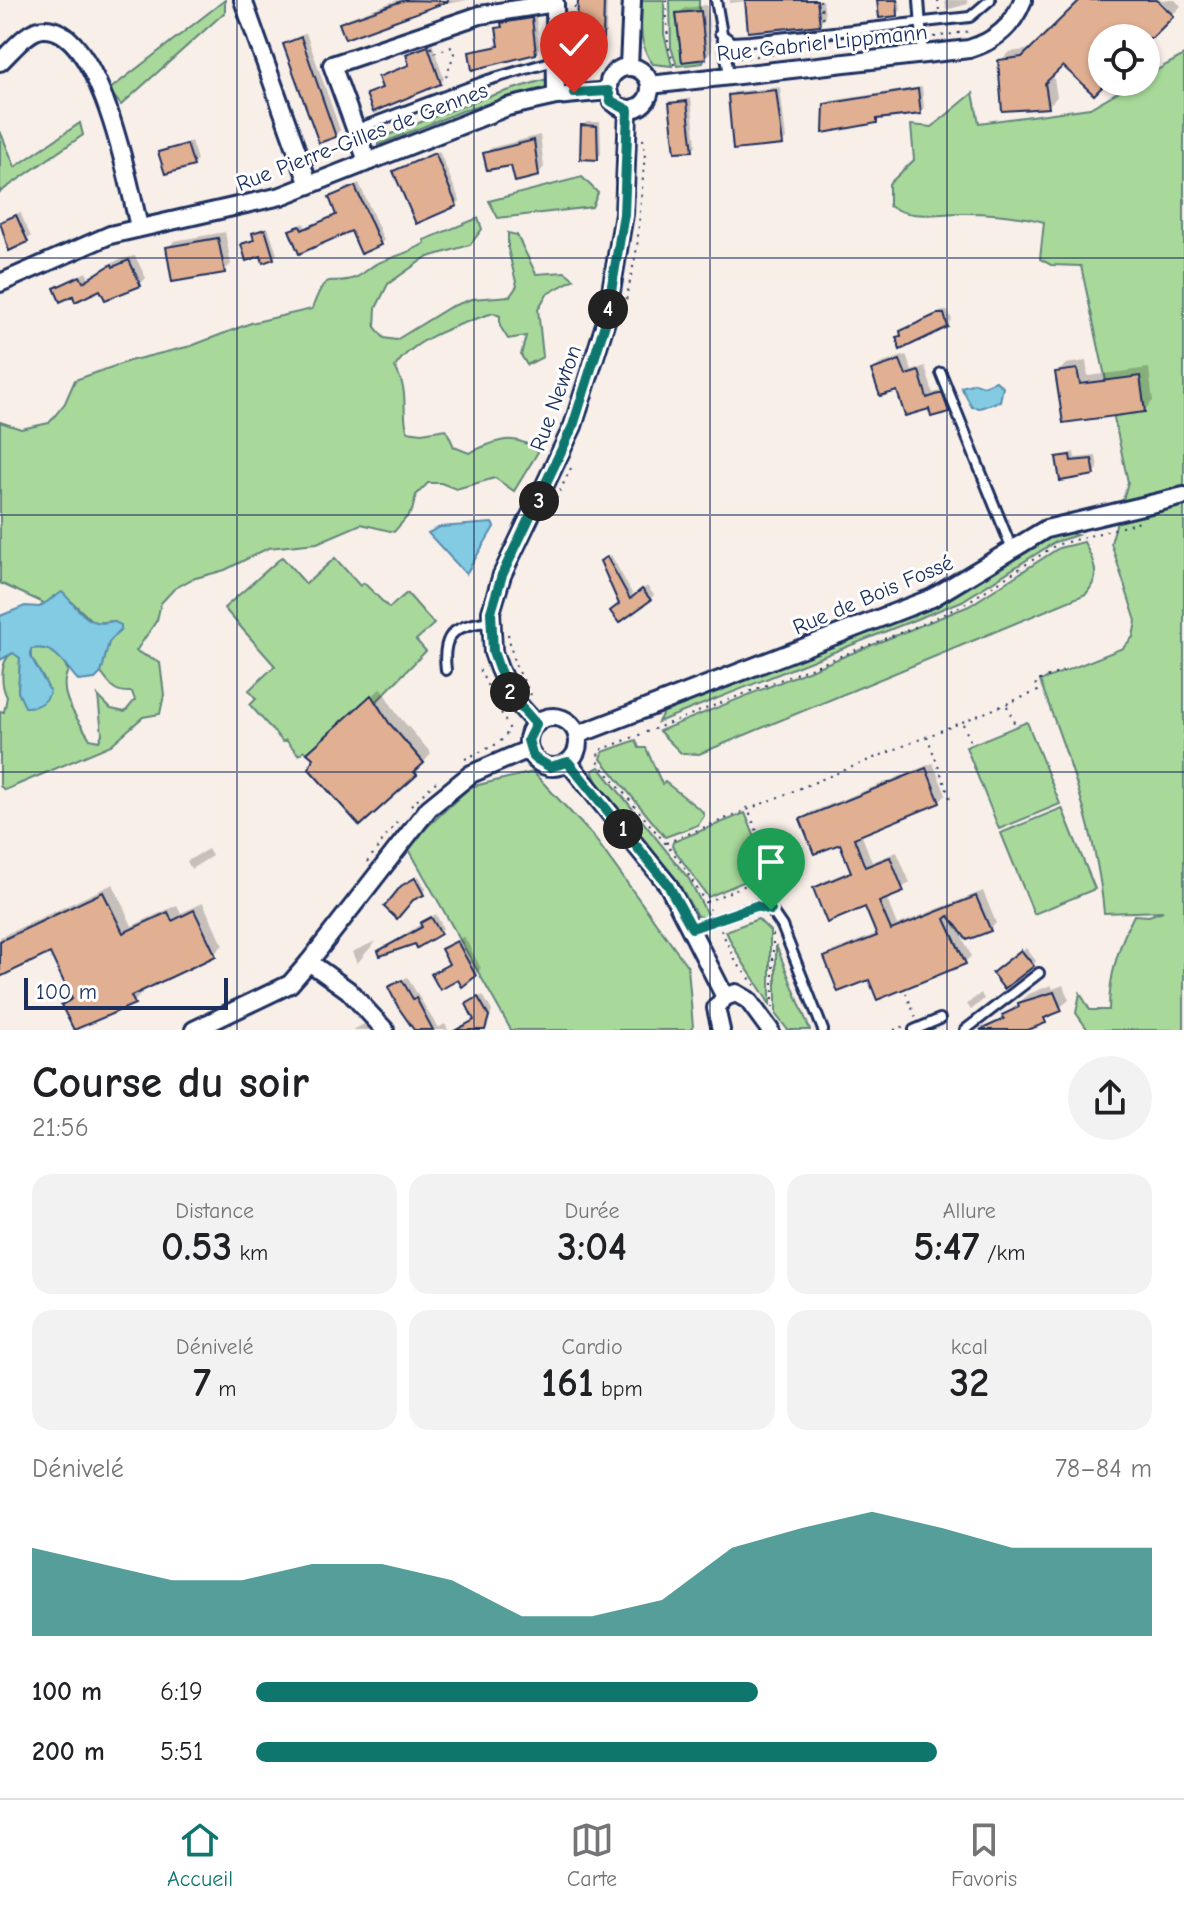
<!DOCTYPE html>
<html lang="fr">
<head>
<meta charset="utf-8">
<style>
	:root { --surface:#fff; --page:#f2f2f2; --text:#202124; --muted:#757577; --line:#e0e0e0; --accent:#0f766e }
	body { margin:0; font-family:"Comic Neue",sans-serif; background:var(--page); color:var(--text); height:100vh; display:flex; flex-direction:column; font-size:30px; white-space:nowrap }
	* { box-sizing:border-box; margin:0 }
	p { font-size:26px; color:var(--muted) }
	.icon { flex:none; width:44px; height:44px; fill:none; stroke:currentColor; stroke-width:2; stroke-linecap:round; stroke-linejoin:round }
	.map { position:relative; height:1030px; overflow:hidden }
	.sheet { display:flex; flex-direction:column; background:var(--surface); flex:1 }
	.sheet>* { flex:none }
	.tools { position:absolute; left:1088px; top:24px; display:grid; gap:16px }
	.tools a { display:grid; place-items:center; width:72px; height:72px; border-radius:50%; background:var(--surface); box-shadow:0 2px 6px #0004; font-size:40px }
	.scale { position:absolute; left:24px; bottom:20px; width:204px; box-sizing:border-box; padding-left:8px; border:4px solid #1b2f5e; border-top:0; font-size:22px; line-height:28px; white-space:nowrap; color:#1b2f5e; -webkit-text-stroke:6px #fff; paint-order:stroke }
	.pin { position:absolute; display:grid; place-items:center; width:68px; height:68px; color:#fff; margin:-82px -34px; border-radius:50% 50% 50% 0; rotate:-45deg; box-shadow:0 0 8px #0007 }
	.pin .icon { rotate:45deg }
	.km { position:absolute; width:40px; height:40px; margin:-20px; border-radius:50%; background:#222; color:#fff; font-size:22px; line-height:40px; text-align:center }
	.round { display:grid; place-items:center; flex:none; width:84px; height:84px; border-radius:42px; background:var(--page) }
	.headline { display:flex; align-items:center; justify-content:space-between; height:136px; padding:0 32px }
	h1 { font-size:44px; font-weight:700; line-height:60px }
	.metrics { display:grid; grid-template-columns:repeat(3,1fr); gap:12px; height:136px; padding:8px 32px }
	.metrics div { display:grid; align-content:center; border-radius:20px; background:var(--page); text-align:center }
	.metrics b { font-size:40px; font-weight:700 }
	.metrics small { font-size:22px; font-weight:400 }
	.metrics p { font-size:22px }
	.chart { height:224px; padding:16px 32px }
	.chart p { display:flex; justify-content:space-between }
	.chart svg { width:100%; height:144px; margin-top:8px; fill:var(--accent); opacity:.7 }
	ul { padding:0 32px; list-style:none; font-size:26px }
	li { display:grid; grid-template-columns:128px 96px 1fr; align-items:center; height:60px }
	li i { height:20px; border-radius:10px; background:var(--accent) }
	.dock { display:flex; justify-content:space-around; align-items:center; height:112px; border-top:2px solid var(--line); background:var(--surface); font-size:22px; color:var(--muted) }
	.dock a { display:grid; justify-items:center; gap:4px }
	.dock .selected { color:var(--accent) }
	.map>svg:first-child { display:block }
</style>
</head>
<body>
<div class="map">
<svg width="1184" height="1030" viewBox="0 0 1184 1030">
	<rect width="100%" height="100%" fill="#f9efe9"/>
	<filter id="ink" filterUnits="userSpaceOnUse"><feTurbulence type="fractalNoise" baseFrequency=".0125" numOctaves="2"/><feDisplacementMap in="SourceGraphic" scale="16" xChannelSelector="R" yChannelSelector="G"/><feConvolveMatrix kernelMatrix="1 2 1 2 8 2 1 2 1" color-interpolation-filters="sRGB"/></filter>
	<g filter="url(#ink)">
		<!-- green -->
		<g fill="#a8d99a" stroke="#62847c" stroke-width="2">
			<path d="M225,0v12l-104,93 -12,-15z"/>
			<path d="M642,0h22v34l8,32 -19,-2c-15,-18 -12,-42 -11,-64z"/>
			<path d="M670,0h29v11l-23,3 6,48 22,-2 -1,3 -26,3 -6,-19z"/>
			<path d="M1184,55v975h-96l-12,-17 4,-20 10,17h19c0,-34 9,-64 25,-95l15,1 14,-5 -59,2c-7,-80 -36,-157 -64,-232l83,-33 10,-11 3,-16 -25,-78 17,-61 -47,-216 -30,-1 -11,-6 4,-37c-26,-7 -54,-9 -81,-9 -27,0 -50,7 -74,-7v-22l25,-24 -3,-35 21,2 41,-34 6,30 111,-15 45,-26h11v-6z"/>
			<path d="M547,79l-1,8 -84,24 -84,34v-6l99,-39z"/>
			<path d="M80,123l3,12 -83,57v-61l15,36z"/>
			<path d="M582,177l16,16 -6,14 -94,11 -9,-17z"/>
			<path d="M478,218l4,11 -12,16 -45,13 -37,26 -12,24 -1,19 9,11 12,2 54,-33 22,-8 38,-3 7,-10 -9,-37v-16l9,2 19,39 29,-2 9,7 -27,15 -9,15 5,48 -16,8 -6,-10 5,-19 -18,3 -8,-13v-10l-7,-3c-32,11 -79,24 -98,54 15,28 6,36 12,64l15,2 24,-4 8,18 15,6c26,-12 46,-22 69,-1l-24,39 -19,-13 -39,11 -15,-6h-13l-12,12 -4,16 -18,21 -33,-8 -44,19 -49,5 -43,22 -33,9 -18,10 -13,14 -4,17 -21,31 24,12 4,32 -4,19 -17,3 -32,28 -106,45 -5,-4v-75l4,1 3,-15c-7,-13 -7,-40 7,-44l6,5 -2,34 27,-11 -14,-24v-8c17,-3 31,5 37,22 -12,23 10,48 22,68l9,2 3,-7 -4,-38 13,13 14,3 10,-12 -3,-8c-18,1 -21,-6 -31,-19l8,-31 12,-13 -8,-8 -19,2 -23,-22 -17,-5 -8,8 -46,-21v-161l21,7 28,-6 16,-20 10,-23 54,-19 62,-15 60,-23 61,-14c16,-44 16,-20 45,-32 8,-4 14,-11 21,-14 17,-7 32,-10 47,-20l-1,-3z"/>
			<path d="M1069,533l8,2 -22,7 -93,59 -304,121 6,-11 290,-115 88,-57z"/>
			<path d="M1084,542c10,20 18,33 2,52l-387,160 -18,-1 -22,-22 310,-125 90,-58z"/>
			<path d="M282,557l24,27 29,-26 25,28 4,-3 25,25 18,-15 27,31 -18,16 10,11 -50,51 13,21 35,40 -9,8 2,4 -57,51 -51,-57 4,-11 -9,-8 -5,5 -13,-15 -3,2 -33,-37 6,-6 -7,-9 26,-24 -51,-58z"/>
			<path d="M1027,722l33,82 -61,25 -33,-82z"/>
			<path d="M636,740l3,8h7l16,36 3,-2 37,29 2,5 -6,9 -33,12 -64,-78 2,-7z"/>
			<path d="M599,767l90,112 20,39 -12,-2 -20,-36 -80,-98 -5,-11z"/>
			<path d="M533,772l60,64 95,131 5,60 -3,3h-179l-104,-184 63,-59z"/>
			<path d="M1062,808l33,81 -61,25 -33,-81z"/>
			<path d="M745,813l24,58 -61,26 -36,-51 1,-4z"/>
			<path d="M758,919l12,12v74c-15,-27 -33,-47 -44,-74z"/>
			<path d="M776,945l34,85h-22l-12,-15z"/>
		</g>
		<!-- water -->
		<g fill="#82cbe3" stroke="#598dae" stroke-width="2">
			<path d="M996,381l7,6 -3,14 -20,7 -8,-1 -11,-20 14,-4 9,3z"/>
			<path d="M492,523l2,4 -28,47 -38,-41 12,-6z"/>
			<path d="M62,592c17,16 25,37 51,29l8,4v4l-12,13 -8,31 -6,6 -16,2c-15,-15 -22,-37 -48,-32v8l19,34c-3,13 -13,16 -25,16l-7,-15 2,-34 -7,-5 -13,7v-44l25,-10 14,1z"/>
		</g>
		<!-- shadow -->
		<g fill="#0003">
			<path d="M398,0h70l-127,24 7,-6z"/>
			<path d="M579,0h28l-1,33 -8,4 -4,13z"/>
			<path d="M730,0h93l2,17 -6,6 -72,-22 -17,2z"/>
			<path d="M879,0h21l1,10 -4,4z"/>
			<path d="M945,0h22l1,4 -22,6z"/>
			<path d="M1083,0h92l6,6 -35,35 -44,-3 2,44 -10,10 -31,-29 -10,10 4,24 -9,9 -48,-45 9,-9 24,-3z"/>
			<path d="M707,5l5,46 -7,7 -27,-44 7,-6z"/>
			<path d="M536,15l3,33 -4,4h-64l29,-8 -2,-15 9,-9z"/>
			<path d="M306,33l34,97 -5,5 -49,-91z"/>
			<path d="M432,43l12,36 -4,4 -71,11 14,-8 -3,-9 4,-4 27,-9 -3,-9 4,-4z"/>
			<path d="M780,87l6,52 -4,4 -52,-47 4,-4z"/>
			<path d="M922,87l2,21 -4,4 -39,4 -5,5 -51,10 -2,-15 7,-15z"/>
			<path d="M691,98l5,47 -4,4 -21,-45z"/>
			<path d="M587,122h13l1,32 -4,4 -14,-32z"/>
			<path d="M540,135l4,32 -6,7 -53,-20 6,-6z"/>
			<path d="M191,141l6,19 -4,4 -32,-11z"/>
			<path d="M439,151l21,50 -4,4 -60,-34z"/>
			<path d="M359,183l25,57 -4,4 -28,-16 -61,3 13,-8 2,5 32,-14 -7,-16z"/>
			<path d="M20,212l11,25 -21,11 -10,-25z"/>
			<path d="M268,227l9,27 -4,4 -30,-14 13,-6 3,-8z"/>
			<path d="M225,232l6,32 -7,7 -56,-23 6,-7z"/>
			<path d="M135,256l11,22 -6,6 -34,13 -5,-9 -27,6 -18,-5 30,-17 3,6 29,-18z"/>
			<path d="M942,311h6l4,9 -3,4 -48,23 -3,-9 8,-10z"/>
			<path d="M906,355l6,16 13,-5 8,27 15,-4 6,15 -6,6 -18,-3 -57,-37 7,-6z"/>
			<path d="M1086,361l2,15 61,-8 4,33 -9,9 -80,11 -7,-48 9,-9z"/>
			<path d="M1074,452l1,6 21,-2 2,13 -4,4 -36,-16z"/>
			<path d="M611,555l23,42 13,-11 7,9 -4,4 -29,5 -19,-43z"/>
			<path d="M381,688l16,26 34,39 -15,20 -56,50 -42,-79z"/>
			<path d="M933,763l13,32 -7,7 -78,31 11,29 25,-10 13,31 -24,14 11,28 86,-34 13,32 -6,6h-31l12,27 -6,6 -94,15 -44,-20 6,-6 45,-18 -12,-28 -50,-17 6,-6 30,-12 -11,-29 -39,-21 7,-7z"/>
			<path d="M208,849l4,7 -21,13 -4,-8z"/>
			<path d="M419,876l7,13 -3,4 -21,-6z"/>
			<path d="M113,884l19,42 45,-21 4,8 22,-10 20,42 -9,9 -74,35 2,4 -8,9 -59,27 -11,-24 9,-9 -22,-46 -51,25v-38z"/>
			<path d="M436,914l7,14 -3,4 -60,19z"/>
			<path d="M464,936l17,32 -6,7 -16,2 -25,-3 16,-12 -7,-12z"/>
			<path d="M376,941l-17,20 -2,3 -5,-12z"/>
			<path d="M1026,948l10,13 -3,4 -34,4z"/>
			<path d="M407,977l31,51 7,-4 3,6h-24l-34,-42z"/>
			<path d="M1051,985l2,4 10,-4 6,15 -37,30h-44l41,-36z"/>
			<path d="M981,993l3,6 -13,11 -4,-6z"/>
			<path d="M483,995l9,16 -5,16 -28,3 17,-10 -4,-19z"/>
			<path d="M366,1023l4,7h-17z"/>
		</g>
		<!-- building -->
		<g fill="#e1b093" stroke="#1b2f5e" stroke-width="2">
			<path d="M405,0l44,1 -104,38 -6,-16z"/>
			<path d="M578,0h26l-1,39h-8l-1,13h-18z"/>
			<path d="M745,0h72l3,25 -72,7z"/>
			<path d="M877,0h20l1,16 -19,2z"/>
			<path d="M1080,0h77l17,16 -22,22h-50v49l-8,8 -31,-29 -18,17 4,25 -47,3 -4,-51 24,-3z"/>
			<path d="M701,11l5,48 -24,3 -6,-49z"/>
			<path d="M532,18l4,36 -64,16 -3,-18 30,-6 -3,-18 6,-1 -1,-4z"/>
			<path d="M301,37l35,100 -17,6 -36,-99z"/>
			<path d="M428,46l13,38 -68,28 -7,-18 16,-6 -4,-11 31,-12 -3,-11z"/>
			<path d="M918,89l3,25 -44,5v4l-54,10 1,-29z"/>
			<path d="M776,90l7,55 -50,5 -5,-55z"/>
			<path d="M687,101l6,50 -18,1 -6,-49z"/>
			<path d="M581,125l16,1 1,34 -18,-1z"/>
			<path d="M534,140l5,36 -24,6 -4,-16 -24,4 -4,-17z"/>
			<path d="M187,144l7,22 -29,8 -7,-22z"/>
			<path d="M435,153l22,53 -41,18 -23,-53z"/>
			<path d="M355,186l26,59 -20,9 -10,-23 -52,23 -10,-24 11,-4 2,4 34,-15 -7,-18z"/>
			<path d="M16,215l12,27 -19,9 -9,-29z"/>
			<path d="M265,229l9,30 -11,4 -2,-7 -15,5 -5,-17 13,-4 -2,-7z"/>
			<path d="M218,238l7,35 -53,9 -6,-35z"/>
			<path d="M129,260l12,26 -36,14 -5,-10 -25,12 -2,-6 -13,6 -6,-14 26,-12 3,6 29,-18 1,3z"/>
			<path d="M937,314h7l4,13 -48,23 -4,-13 5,-1 -1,-5z"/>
			<path d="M900,360l6,15 13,-4 8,27 15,-5 7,19 -18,5 -2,-8 -24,7 -8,-25 -17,5 -9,-26z"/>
			<path d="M1077,369l3,15 60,-8 5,36 -82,11 -8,-51z"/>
			<path d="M1070,455l1,6 21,-2 3,16 -35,6 -4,-24z"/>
			<path d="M607,557l23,42 12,-10 9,11 -32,23 -9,-12 9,-7 -19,-43z"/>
			<path d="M371,695l18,28 35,40 -10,9 3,3 -57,51 -51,-57 4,-11 -6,-5z"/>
			<path d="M926,768l14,35 -86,35 11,29 25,-10 14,35 -25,10 12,28 85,-34 15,35 -24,9 -18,-24 -4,3 21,45 -89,36 -8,-20 -31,12 -14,-35 53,-21 -12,-29 -38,16 -14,-35 38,-16 -11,-28 -26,10 -14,-35z"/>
			<path d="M415,878l9,17 -11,5 -16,19 -13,-12 17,-21z"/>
			<path d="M103,892l20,41 45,-21 4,9 22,-11 22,46 -85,40 4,8 -61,26 -13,-25 11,-6 -22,-46 -50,24v-36z"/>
			<path d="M431,917l10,17 -24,14 -2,-4 -35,12 -2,-5 44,-24 -2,-4z"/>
			<path d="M457,941l19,35 -14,11 -4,-7 -18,10 -9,-16 18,-10 -8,-15z"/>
			<path d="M1021,950l13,16 -30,23 -12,-16z"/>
			<path d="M402,980l11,19 3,-1 17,32h-19l-16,-23 -10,-20z"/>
			<path d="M1054,992l8,19 -18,7 2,5 -18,7h-48l24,-11 -2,-4 17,-8 -1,-4z"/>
			<path d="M478,997l11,19 -4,14h-29l18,-10 -8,-16z"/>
		</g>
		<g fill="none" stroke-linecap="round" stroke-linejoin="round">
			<!-- lane casing -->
			<g stroke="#1b2f5e" stroke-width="14">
				<g id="lane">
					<path d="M716,0l13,74"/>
					<path d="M919,0l4,55"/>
					<path d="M720,33l12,9 18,-1 220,-24 20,-17"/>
					<path d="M354,130l134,-50 66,-19"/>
					<path d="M941,373l71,176"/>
					<path d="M446,670c-5,-40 11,-44 45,-49"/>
					<path d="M692,928l64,-22 15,4 11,16 41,104"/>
					<path d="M914,1030l26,-11"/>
					<path d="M965,1030l74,-57"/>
				</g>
			</g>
			<!-- street casing -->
			<g stroke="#1b2f5e" stroke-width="22">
				<g id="street">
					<path d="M243,0l66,185"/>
					<path d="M0,62c11,-10 28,-33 44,-33 56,-2 85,156 95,198"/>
					<path d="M629,66l3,-66"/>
					<circle cx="629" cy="88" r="21"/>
					<path d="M650,85l319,-36c27,-8 44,-23 54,-49"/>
					<path d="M367,161l-35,-96 148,-50 75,-12 1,93"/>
					<path d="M0,283l110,-48 171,-39 226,-89 49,-11 52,-5"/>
					<circle cx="553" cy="742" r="25"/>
					<path d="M536,724l-24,-27 -13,-28 -6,-17 -2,-40 11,-37 71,-149 33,-105 18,-107 4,-104"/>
					<path d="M577,735l355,-137 114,-69 138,-33"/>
					<path d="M568,762l100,123 57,112"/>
					<path d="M309,962l120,-154 42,-34 58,-25"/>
					<path d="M194,1030l96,-46 19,-22 39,28 37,40"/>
					<path d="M721,1030l-5,-22 9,-11 11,-4 12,7 22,30"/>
				</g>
			</g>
			<!-- path -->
			<g stroke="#1b2f5e" stroke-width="2" stroke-dasharray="2 6" stroke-linecap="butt">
				<path d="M666,0l2,45 7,23"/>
				<path d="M820,0l3,21"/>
				<path d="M938,0l1,11"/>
				<path d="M934,37l37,-6"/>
				<path d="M431,47l2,6 19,-6 2,7 -10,29"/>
				<path d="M739,58l57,-6"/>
				<path d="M573,80l2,-80"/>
				<path d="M623,315l14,-67 8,-95 -2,-14"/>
				<path d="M549,513l22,-45"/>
				<path d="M508,634l6,28 17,33"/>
				<path d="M1007,706l9,21"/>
				<path d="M963,724l9,21"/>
				<path d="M927,736l23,62"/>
				<path d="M465,759l34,-16 11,-13 -31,-61"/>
				<path d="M411,805l27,-25"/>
				<path d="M666,843l372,-152 -3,-9 28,-11"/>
				<path d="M367,862l30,-40"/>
				<path d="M706,902l68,-29 -27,-66"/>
				<path d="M710,910l-30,-49 -81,-98 -1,-12 322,-126 43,-20 93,-60 84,-23"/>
				<path d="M721,930l15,32 19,23"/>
				<path d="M906,993l10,25"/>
				<path d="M773,1008v-74"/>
				<path d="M894,1030l11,-4"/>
			</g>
			<!-- lane -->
			<use href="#lane" stroke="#fff" stroke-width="8"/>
			<!-- street -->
			<use href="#street" stroke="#fff" stroke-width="16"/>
		</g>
	</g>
	<g fill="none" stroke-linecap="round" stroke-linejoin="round" filter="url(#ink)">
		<!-- route casing -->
		<g stroke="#fff" stroke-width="16">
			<path id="route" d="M574,93l34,-2 3,10 17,9 -4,104 -18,107 -33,105 -71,149 -11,37 2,40 6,17 13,28 24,27 -8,16 5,17 17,10 18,-5 100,123 24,43 64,-22 15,4"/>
		</g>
		<!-- route -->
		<use href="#route" stroke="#0f766e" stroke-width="10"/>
	</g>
	<!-- grid -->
	<path fill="none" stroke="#1b2f5e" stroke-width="2" stroke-opacity="0.55" d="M237,0v1030M474,0v1030M710,0v1030M947,0v1030M0,258h1184M0,515h1184M0,772h1184"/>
	<g text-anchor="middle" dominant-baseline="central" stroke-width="6" stroke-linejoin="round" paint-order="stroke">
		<!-- street labels -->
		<g font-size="22" fill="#1b2f5e" stroke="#fff">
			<text transform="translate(822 43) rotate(-6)">Rue Gabriel Lippmann</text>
			<text transform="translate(362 137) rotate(-21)">Rue Pierre-Gilles de Gennes</text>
			<text transform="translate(556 398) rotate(-70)">Rue Newton</text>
			<text transform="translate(873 595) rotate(-23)">Rue de Bois Fossé</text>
		</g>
	</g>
</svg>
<div class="tools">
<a><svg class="icon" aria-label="locate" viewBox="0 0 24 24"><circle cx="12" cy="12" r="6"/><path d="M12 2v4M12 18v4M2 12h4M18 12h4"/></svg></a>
</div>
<div class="scale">100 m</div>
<div class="pin" style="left:771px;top:910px;background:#1e9e55"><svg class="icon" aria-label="arrive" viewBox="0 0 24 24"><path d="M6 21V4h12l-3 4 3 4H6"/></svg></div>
<div class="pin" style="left:574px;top:93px;background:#d93025"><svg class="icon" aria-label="check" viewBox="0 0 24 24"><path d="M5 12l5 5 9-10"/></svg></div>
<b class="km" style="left:623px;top:829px">1</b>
<b class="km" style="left:510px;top:692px">2</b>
<b class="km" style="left:539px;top:501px">3</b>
<b class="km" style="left:608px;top:309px">4</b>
</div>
<section class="sheet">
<div class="headline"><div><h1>Course du soir</h1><p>21:56</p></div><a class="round"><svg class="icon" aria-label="share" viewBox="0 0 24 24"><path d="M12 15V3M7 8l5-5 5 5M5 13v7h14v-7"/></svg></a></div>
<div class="metrics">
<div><p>Distance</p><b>0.53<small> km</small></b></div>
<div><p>Durée</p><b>3:04</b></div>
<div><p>Allure</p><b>5:47<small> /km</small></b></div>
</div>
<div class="metrics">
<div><p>Dénivelé</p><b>7<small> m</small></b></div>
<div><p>Cardio</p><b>161<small> bpm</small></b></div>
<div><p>kcal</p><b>32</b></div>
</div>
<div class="chart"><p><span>Dénivelé</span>78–84 m</p>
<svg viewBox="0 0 160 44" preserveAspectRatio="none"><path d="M0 44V17L10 22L20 27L30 27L40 22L50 22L60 27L70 38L80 38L90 33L100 17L110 11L120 6L130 11L140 17L150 17L160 17V44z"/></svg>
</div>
<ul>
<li><b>100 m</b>6:19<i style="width:56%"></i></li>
<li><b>200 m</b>5:51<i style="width:76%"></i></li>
</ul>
</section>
<nav class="dock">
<a class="selected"><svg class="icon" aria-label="home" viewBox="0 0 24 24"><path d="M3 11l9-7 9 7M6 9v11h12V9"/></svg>Accueil</a>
<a><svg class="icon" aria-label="map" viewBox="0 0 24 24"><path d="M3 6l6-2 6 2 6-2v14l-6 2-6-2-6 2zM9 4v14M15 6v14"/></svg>Carte</a>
<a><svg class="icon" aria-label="saved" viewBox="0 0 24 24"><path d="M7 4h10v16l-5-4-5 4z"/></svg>Favoris</a>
</nav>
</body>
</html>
